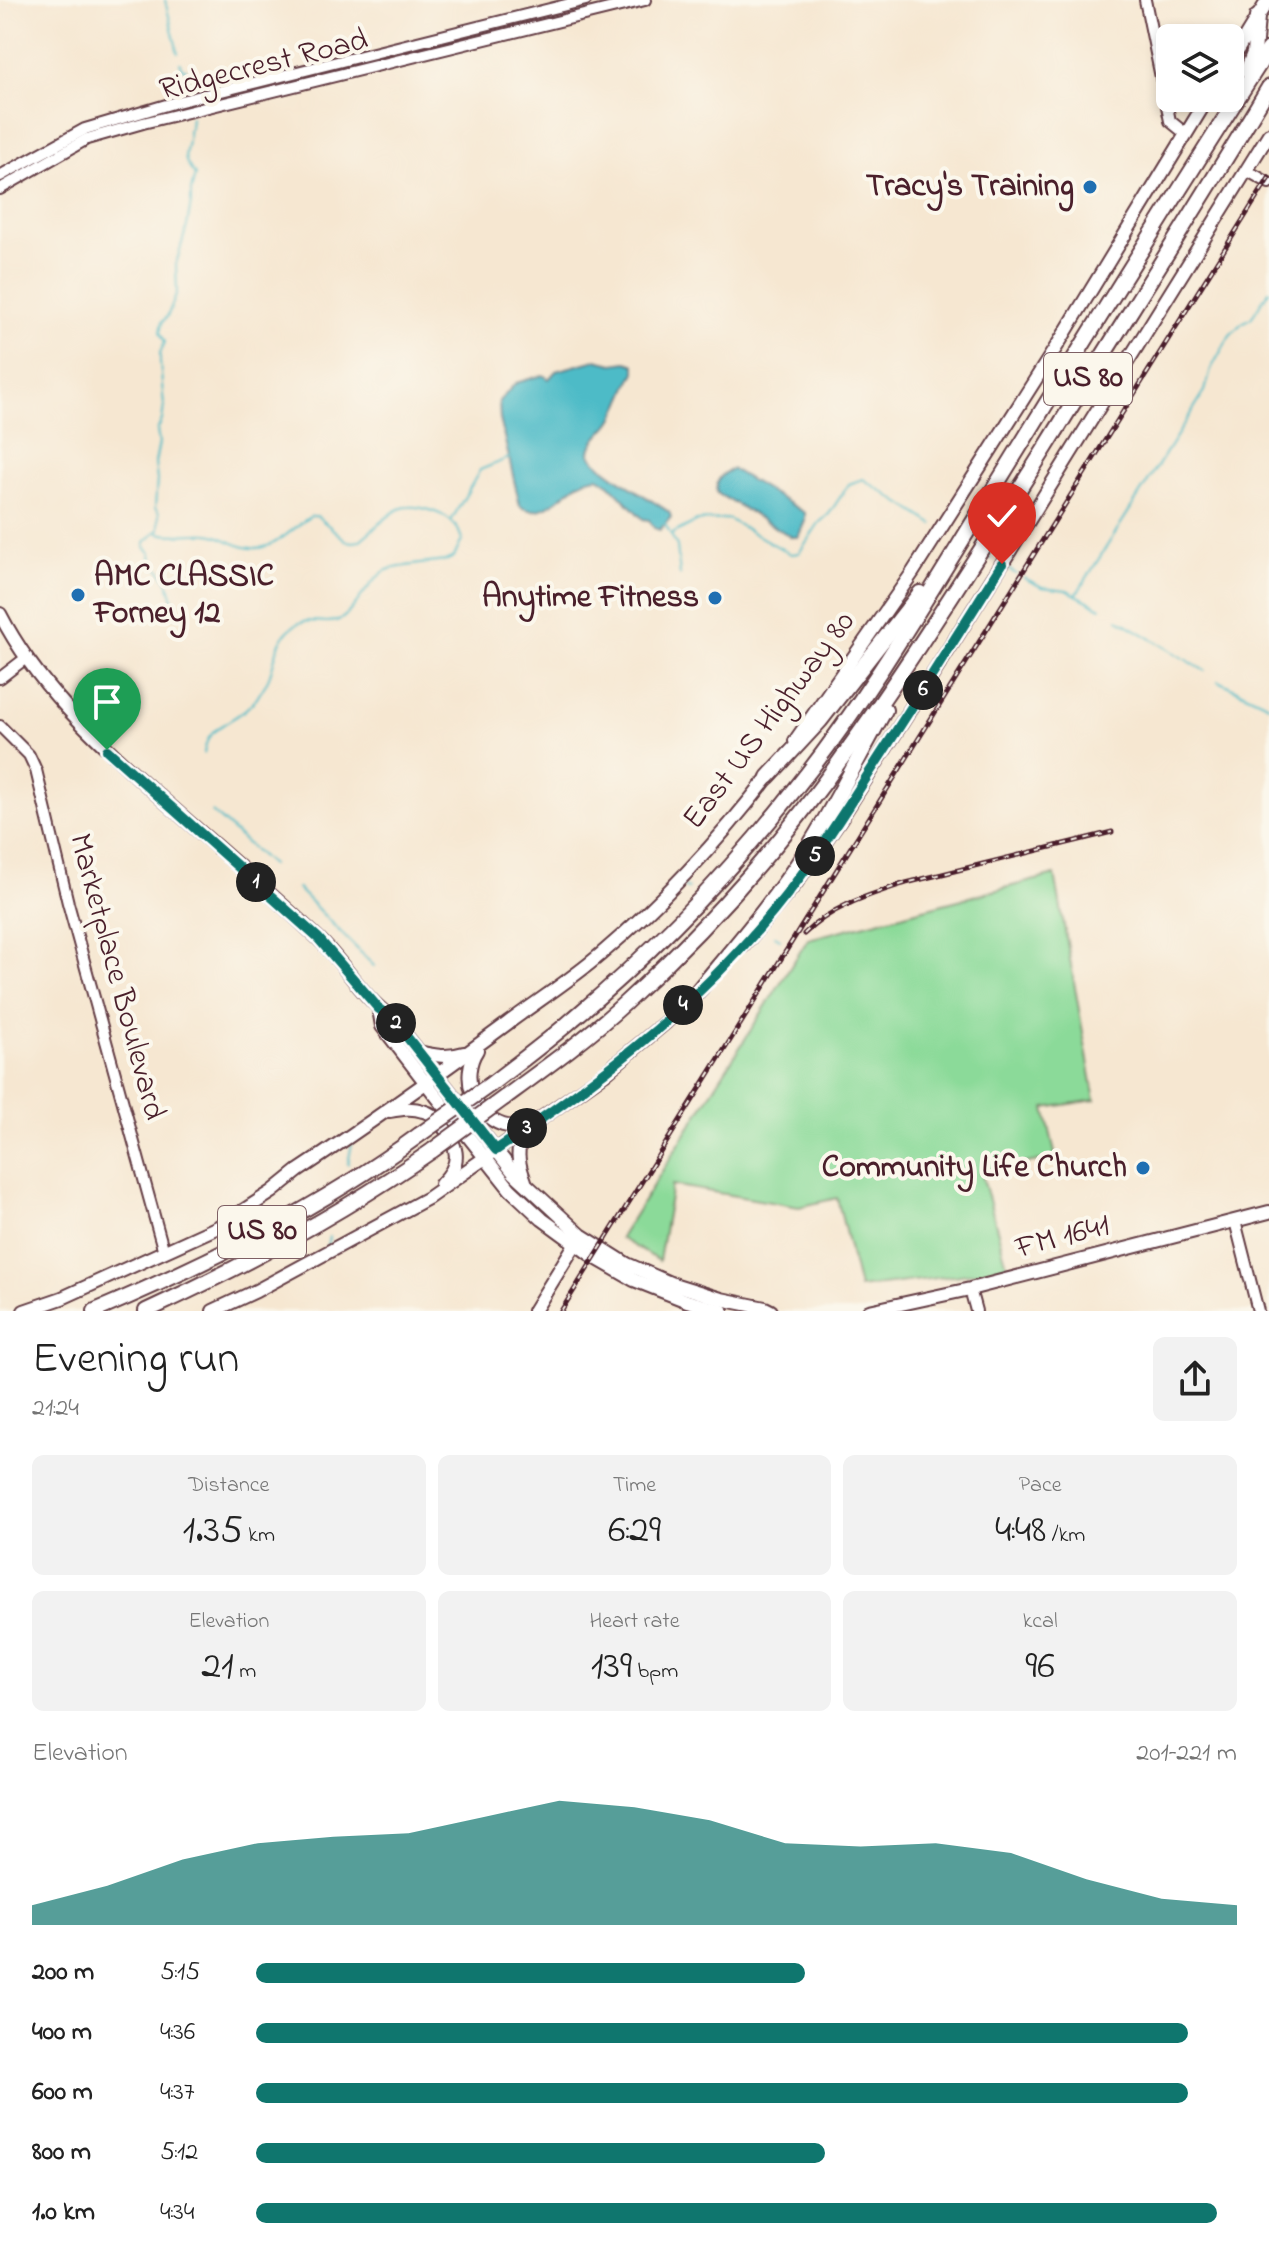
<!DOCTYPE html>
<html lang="en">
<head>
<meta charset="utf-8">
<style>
	:root { --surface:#fff; --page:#f2f2f2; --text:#222; --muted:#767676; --accent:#0f766e }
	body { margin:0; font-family:"Indie Flower",sans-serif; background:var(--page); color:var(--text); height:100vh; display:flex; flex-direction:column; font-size:30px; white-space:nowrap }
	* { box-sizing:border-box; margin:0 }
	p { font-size:26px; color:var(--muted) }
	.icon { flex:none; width:44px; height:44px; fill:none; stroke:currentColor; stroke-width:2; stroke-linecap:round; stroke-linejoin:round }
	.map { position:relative; height:1311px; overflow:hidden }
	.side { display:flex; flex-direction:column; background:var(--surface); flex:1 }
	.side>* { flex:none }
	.controls { position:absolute; left:1156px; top:24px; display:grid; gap:16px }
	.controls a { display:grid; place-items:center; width:88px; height:88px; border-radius:12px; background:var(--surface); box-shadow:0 4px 12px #0003; font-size:40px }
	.pin { position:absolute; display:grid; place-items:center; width:68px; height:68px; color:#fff; margin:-82px -34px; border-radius:50% 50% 50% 0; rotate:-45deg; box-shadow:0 0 8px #0007 }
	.pin .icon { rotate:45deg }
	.km { position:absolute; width:40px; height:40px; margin:-20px; border-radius:50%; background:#222; color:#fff; font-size:22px; line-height:40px; text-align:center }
	.round { display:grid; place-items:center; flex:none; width:84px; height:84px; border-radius:12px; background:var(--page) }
	.overview { display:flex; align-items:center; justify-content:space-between; height:136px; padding:0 32px }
	h1 { font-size:44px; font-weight:600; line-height:60px }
	.stats { display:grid; grid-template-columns:repeat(3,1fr); gap:12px; height:136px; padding:8px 32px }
	.stats div { display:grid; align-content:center; border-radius:12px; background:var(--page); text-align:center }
	.stats b { font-size:40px; font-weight:600 }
	.stats small { font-size:22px; font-weight:400 }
	.stats p { font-size:22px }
	.chart { height:224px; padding:16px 32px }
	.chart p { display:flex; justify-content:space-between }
	.chart svg { width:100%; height:144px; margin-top:8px; fill:var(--accent); opacity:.7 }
	ul { padding:0 32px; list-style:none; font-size:26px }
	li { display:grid; grid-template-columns:128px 96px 1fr; align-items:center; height:60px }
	li i { height:20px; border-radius:10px; background:var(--accent) }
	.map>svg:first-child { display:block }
</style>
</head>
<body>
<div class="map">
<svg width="1269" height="1311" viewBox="0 0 1269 1311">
	<rect width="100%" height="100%" fill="#fbf7ec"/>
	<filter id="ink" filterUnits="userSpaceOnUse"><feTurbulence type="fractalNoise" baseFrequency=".0125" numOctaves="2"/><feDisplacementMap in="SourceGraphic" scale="16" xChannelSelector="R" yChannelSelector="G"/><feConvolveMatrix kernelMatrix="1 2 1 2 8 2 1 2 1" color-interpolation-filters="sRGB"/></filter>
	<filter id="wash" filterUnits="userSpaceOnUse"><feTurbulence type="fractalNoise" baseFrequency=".006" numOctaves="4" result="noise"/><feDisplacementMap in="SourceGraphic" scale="32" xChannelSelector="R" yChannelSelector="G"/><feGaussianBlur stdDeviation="1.8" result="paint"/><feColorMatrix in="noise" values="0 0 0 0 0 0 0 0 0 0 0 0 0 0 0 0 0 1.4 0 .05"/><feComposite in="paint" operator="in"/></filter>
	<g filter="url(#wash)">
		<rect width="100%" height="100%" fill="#f6e7d1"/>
		<!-- green -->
		<path fill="#8bda99" stroke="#6a7c62" stroke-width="2" d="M1055,875l40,225 -50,8 11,50 -75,13 27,98 -149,19 -22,-90 -38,9 -127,-22 -13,76 -39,-23 188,-299z"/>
		<!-- water -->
		<g fill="#4ebbc7" stroke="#4c6d79" stroke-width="2">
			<path d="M596,360l17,4 14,-2 8,3v7c-9,16 -14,35 -24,50 -7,10 -21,19 -21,31 0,11 67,50 79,59l2,5 -11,13 -6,-2 -5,-8 -6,-1 -33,-34 -12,-8c-4,1 -9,1 -13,3 -20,9 -41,42 -65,26l-20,-87 -1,-18 17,-18 27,-8 6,4 7,-8z"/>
			<path d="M732,469l73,44v8l-7,16h-6l-75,-44c-3,-11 5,-20 15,-24z"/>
		</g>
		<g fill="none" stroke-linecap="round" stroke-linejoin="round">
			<!-- stream -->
			<g stroke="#4ebbc7" stroke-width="2">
				<path d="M165,0l13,53"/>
				<path d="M180,63l2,5 4,1 2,14 8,9"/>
				<path d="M191,117l-1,12 -2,1c3,23 -12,23 7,45l-4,16v12l-4,23 -11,38 1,29 -10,24 -5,5 -2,10 5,10 -5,11v9l4,44 -2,14 -5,11 2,12 -4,20 2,17 -2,28 4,5v20c16,5 34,-1 50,1 13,2 24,10 36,13 28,7 45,-18 66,-31h6l30,25 6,1 6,-1c10,-8 30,-27 40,-32 17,-7 48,4 58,19 1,0 5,11 5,12l-8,17 -9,4c-13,2 -51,5 -60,10 -17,10 -32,43 -46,49 -17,7 -34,-8 -52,12 -11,12 -12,30 -18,45 -4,10 -13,23 -21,30 -17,17 -42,19 -44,47"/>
				<path d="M451,521l29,-51 29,-12"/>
				<path d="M665,524l12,22 3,29"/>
				<path d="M157,531l-12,11v5l6,6 1,9c17,13 21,36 24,55"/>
				<path d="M672,534l25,-13 31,-2 63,35 8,-1 20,-30 10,-9 20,-30 14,-5 70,45"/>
				<path d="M986,556l5,3"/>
				<path d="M1008,569l8,5"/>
				<path d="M1024,578l18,9 25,3 34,18"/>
				<path d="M1076,595l129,-204 6,-22 19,-34 12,-12 9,-5 18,-27"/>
				<path d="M1118,619l87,52"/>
				<path d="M1218,681l51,24"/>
				<path d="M212,812l59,53"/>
				<path d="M682,886l6,3"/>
				<path d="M297,888l77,78"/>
				<path d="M775,936l5,3"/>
				<path d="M348,1164l4,-21"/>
				<path d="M327,1246l2,-9"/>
			</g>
		</g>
	</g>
	<g filter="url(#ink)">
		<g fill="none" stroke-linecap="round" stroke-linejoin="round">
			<!-- minor casing -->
			<g stroke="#643d44" stroke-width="14">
				<g id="minor">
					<path d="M1145,0l25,121 16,13"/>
					<path d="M1246,170l23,13"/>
					<path d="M0,176l85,-47 88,-26 413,-103"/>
					<path d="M0,189l87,-50 56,-16 502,-123"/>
					<path d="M0,678l26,-20"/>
					<path d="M0,726l29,29 7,15 32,133 96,349"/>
					<path d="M1235,1221l23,90"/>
					<path d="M970,1289l6,22"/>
				</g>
			</g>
			<!-- major casing -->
			<g stroke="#643d44" stroke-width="16">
				<g id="major">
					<path d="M1230,62l38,-62"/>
					<path d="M0,614c36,70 92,122 150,174 56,50 113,98 168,150 26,25 44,59 74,80l122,155 67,62 46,29 43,19 51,16 44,9 6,3"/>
					<path d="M795,741l118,-169 147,-231 148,-243"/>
					<path d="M743,946l53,-63 45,-65 101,-158 327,-526"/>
					<path d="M379,1009l3,17 44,57 84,106 32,30 52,38 40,23 53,21 35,10"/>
					<path d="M477,1050c-17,26 -4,65 26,75 9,3 17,1 26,0"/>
					<path d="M419,1052c16,4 29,6 45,1"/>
					<path d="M390,1111c11,-2 22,-4 33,0 9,2 15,8 20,15 16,22 19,38 -2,58"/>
					<path d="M524,1130c-8,20 -7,31 1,51"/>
					<path d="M24,1311l38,-13 156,-71 54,-35 26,-21c71,-47 141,-97 210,-148 31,-23 64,-44 93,-69 63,-53 121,-117 171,-182"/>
					<path d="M213,1311l43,-20 172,-93 176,-124 62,-52 36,-34"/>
					<path d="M534,1311l45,-73"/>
					<path d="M869,1311l101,-22 299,-77"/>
				</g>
			</g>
			<!-- highway casing -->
			<g stroke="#643d44" stroke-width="18">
				<g id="highway">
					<path d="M1247,71l7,-18 3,-36"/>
					<path d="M768,777l52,-56 100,-128"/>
					<path d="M696,993c38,-46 78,-91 110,-142 29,-45 52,-94 79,-141"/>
					<path d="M491,1084c27,-21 56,-42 82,-65 81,-68 157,-147 223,-231 76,-95 137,-202 202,-306 89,-145 179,-290 271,-433"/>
					<path d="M504,1098c41,-30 83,-60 121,-95 83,-76 160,-163 224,-255 70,-98 133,-200 197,-301 74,-120 151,-239 223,-360"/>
					<path d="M95,1311c113,-48 225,-103 324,-176"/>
					<path d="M146,1311c100,-46 197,-98 287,-161"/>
				</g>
			</g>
			<!-- minor -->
			<use href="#minor" stroke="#fff" stroke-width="10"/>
			<!-- major -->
			<use href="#major" stroke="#fff" stroke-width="12"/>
			<!-- highway -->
			<use href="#highway" stroke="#fff" stroke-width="14"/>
			<!-- rail casing -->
			<g stroke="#4a1f2b" stroke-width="5">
				<g id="rail">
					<path d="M804,934c28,-28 65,-39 102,-51l206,-51"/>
					<path d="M561,1311l708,-1133"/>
				</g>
			</g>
			<!-- rail -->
			<use href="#rail" stroke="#fbf7ec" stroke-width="2" stroke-dasharray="6" stroke-linecap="butt"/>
			<!-- highway-bridge casing -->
			<g stroke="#643d44" stroke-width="18" stroke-linecap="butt">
				<g id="highway-bridge">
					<path d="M419,1135l72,-51"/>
					<path d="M433,1150l71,-52"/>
				</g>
			</g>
			<!-- highway-bridge -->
			<use href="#highway-bridge" stroke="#fff" stroke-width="14"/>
		</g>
	</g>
	<g fill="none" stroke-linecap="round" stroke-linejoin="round" filter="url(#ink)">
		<!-- route casing -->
		<g stroke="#fff" stroke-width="16">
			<path id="route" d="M107,750l211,188 61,71 13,9 104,132c96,-65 189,-135 264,-223 44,-50 79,-107 115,-163 43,-66 85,-133 127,-200"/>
		</g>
		<!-- route -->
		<use href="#route" stroke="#0f766e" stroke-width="10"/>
	</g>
	<!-- markers -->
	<g fill="#1f6fb2" stroke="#fbf7ec" stroke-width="3">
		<circle cx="1090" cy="187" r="8"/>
		<circle cx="78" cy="595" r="8"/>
		<circle cx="715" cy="598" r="8"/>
		<circle cx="1143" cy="1168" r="8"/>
	</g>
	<g text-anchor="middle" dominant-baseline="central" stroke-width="8" stroke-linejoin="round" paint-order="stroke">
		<!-- shield labels -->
		<g fill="#fbf7ec" stroke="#7f6065" stroke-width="2">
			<rect x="1044" y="353" width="88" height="52" rx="6"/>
			<rect x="218" y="1206" width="88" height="52" rx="6"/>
		</g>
		<g font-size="30" font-weight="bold" fill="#4a1f2b">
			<text x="1088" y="379">US 80</text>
			<text x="262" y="1232">US 80</text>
		</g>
		<!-- street labels -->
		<g font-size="32" fill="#4a1f2b" stroke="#fbf7ec">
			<text transform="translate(264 66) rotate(-14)">Ridgecrest Road</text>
			<text transform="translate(770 721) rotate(-53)">East US Highway 80</text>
			<text transform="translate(116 977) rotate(75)">Marketplace Boulevard</text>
			<text transform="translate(1063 1238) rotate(-15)">FM 1641</text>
		</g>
		<!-- poi labels -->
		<g font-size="32" font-weight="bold" fill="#4a1f2b" stroke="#fbf7ec" text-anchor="end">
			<text x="1074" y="187">Tracy's Training</text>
			<text x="94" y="577" text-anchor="start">AMC CLASSIC<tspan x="94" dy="37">Forney 12</tspan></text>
			<text x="699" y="598">Anytime Fitness</text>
			<text x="1127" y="1168">Community Life Church</text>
		</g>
	</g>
</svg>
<div class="controls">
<a><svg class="icon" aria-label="layers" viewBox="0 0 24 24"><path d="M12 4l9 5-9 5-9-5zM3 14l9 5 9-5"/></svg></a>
</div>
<div class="pin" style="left:107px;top:750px;background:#1e9e55"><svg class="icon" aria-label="arrive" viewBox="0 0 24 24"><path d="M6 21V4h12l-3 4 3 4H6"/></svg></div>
<div class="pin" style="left:1002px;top:564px;background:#d93025"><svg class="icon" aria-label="check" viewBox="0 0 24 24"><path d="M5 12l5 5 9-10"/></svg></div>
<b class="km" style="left:256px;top:882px">1</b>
<b class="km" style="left:396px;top:1023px">2</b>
<b class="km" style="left:527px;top:1128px">3</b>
<b class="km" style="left:683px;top:1005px">4</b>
<b class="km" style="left:815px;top:856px">5</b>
<b class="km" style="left:923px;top:690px">6</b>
</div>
<section class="side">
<div class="overview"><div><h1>Evening run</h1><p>21:24</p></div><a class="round"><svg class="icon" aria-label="share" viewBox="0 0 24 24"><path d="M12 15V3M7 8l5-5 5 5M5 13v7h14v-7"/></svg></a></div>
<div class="stats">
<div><p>Distance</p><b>1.35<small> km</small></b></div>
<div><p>Time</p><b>6:29</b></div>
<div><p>Pace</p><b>4:48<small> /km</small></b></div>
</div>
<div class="stats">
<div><p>Elevation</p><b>21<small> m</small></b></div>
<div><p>Heart rate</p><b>139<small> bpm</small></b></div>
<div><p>kcal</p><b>96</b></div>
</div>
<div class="chart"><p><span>Elevation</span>201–221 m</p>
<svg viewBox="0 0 160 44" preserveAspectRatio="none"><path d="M0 44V38L10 32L20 24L30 19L40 17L50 16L60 11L70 6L80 8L90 12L100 19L110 20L120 19L130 22L140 30L150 36L160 38V44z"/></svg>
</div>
<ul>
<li><b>200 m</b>5:15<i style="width:56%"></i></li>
<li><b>400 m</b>4:36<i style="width:95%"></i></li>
<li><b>600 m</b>4:37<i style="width:95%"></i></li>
<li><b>800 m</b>5:12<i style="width:58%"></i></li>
<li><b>1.0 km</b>4:34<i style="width:98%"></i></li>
</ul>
</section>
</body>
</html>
